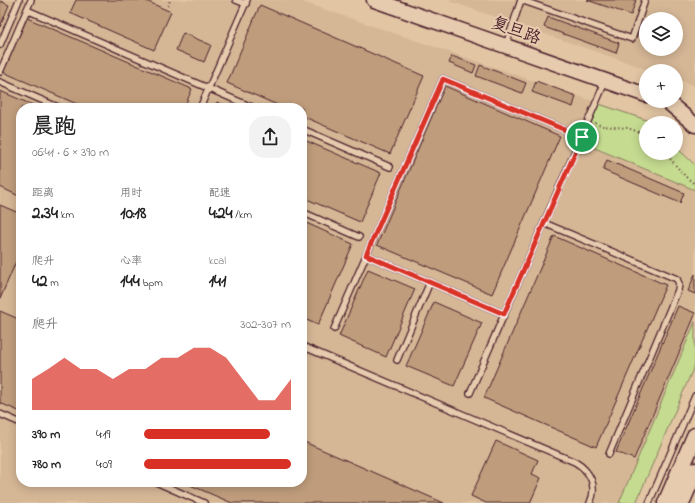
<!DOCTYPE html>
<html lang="zh">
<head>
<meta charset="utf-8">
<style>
	:root { --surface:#fff; --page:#f2f2f2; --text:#222; --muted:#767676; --accent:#d93025 }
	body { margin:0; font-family:"Indie Flower","LXGW WenKai TC",sans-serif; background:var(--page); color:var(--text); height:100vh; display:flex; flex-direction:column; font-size:15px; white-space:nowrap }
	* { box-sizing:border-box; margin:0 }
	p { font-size:13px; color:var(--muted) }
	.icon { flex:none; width:22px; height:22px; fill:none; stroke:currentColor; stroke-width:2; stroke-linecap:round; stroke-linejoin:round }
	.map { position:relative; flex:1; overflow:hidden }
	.panel { position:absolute; left:16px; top:103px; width:291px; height:384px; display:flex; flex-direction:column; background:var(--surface); border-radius:16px; box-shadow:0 2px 10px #0003 }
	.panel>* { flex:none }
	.fabs { position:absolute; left:639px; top:12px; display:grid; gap:8px }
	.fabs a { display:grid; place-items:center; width:44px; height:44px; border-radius:50%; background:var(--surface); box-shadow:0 2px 10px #0003; font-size:20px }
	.pin { position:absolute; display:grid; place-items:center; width:34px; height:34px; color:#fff; margin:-17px; border:2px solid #fff; border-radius:50%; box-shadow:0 1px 4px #0007 }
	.round { display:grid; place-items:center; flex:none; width:42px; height:42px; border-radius:16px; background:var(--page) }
	.summary { display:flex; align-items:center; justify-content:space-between; height:68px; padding:0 16px }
	h1 { font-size:22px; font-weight:700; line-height:30px }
	.figures { display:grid; grid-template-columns:repeat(3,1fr); gap:6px; height:68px; padding:4px 16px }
	.figures div { display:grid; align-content:center }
	.figures b { font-size:17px; font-weight:700 }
	.figures small { font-size:11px; font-weight:400 }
	.figures p { font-size:11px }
	.chart { height:112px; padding:8px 16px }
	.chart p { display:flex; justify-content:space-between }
	.chart svg { width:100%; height:72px; margin-top:4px; fill:var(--accent); opacity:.7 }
	ul { padding:0 16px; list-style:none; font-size:13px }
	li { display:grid; grid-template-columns:64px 48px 1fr; align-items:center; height:30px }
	li i { height:10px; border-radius:5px; background:var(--accent) }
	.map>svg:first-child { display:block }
</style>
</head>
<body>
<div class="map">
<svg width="695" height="503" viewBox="0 0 695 503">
	<rect width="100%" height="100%" fill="#e2c6a4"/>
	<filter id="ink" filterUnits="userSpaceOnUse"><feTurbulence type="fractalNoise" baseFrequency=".025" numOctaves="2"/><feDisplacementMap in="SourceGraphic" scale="8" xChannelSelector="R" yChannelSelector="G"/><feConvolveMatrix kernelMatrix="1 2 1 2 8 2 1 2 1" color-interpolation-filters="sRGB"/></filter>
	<g filter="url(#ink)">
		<!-- built -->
		<g fill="#d5b796" fill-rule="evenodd">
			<path d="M0,0h297l352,120 3,3h-6v30h30v-6l19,18v157l-76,181h-619zM21,108h281v374h-281z"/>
			<path d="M446,0h249v86l-19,-7v-8h-24zM646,19h30v30h-30z"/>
		</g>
		<!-- green -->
		<g fill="#c5db90" stroke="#887d5e">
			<path d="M599,104l50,17 3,2h-6v30h30v-6l19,18v25l-112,-47z"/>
			<path d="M695,322v42l-59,139h-17z"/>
		</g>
		<!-- building -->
		<g fill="#bf9d7b" stroke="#4a1f2b">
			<path d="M76,0h68l27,12 -17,38 -84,-37z"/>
			<path d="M587,0h49l-5,15z"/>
			<path d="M0,1l9,4 -9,22z"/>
			<path d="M260,5l164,71 -34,78 -88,-38v-8h-18l-57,-25z"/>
			<path d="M548,17l71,26 -3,10 -72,-26z"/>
			<path d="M27,18l165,71 -8,19h-98l-83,-36z"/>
			<path d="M183,33l28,12 -7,17 -28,-12z"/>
			<path d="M452,56l24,9 -3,8 -24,-10z"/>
			<path d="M480,65l46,18 -4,10 -46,-17z"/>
			<path d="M536,81l40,15 -3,11 -41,-15z"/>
			<path d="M445,86l115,50 -68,158 -115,-49z"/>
			<path d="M0,91l40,17h-19v89l-21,-10z"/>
			<path d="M217,102l14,6h-17z"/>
			<path d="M302,139l79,34 -21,49 -58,-25z"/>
			<path d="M607,160l77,33 -4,10 -77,-33z"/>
			<path d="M0,205l21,9v36l-21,49z"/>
			<path d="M302,221l51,23 -35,81 -16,-7z"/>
			<path d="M554,236l112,49 -70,162 -112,-49z"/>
			<path d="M368,269l47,20 -29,68 -47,-21z"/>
			<path d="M695,274v20l-7,-3z"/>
			<path d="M434,302l48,21 -28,63 -48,-20z"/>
			<path d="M678,306l17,7v2l-61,144 -18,-7z"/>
			<path d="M0,311l21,9v92l-21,-9z"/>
			<path d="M302,441l142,62h-212l-49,-21h119z"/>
			<path d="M496,441l42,19 -6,14 9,4 -11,25h-44l-15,-7z"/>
		</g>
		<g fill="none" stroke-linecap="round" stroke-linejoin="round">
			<!-- service casing -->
			<g stroke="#4a1f2b" stroke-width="8">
				<g id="service">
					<path d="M236,0l10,4"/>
					<path d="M521,0l111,39 13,-39"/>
					<path d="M27,10l227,98"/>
					<path d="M0,45l19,-45"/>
					<path d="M506,45l15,-45"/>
					<path d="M0,72l31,-72"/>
					<path d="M0,82l60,26"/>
					<path d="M200,108l47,-108"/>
					<path d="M302,129l88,38"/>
					<path d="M302,212l57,25"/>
					<path d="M544,223l133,56 2,5 -1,6 -69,164"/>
					<path d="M366,255l138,59"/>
					<path d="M334,329l109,-250 139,58"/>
					<path d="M302,346l273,116c15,9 23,24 15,41"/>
					<path d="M397,360l33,-78"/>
					<path d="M470,393l135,-311"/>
					<path d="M0,414l21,9"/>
					<path d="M156,482l48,21"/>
					<path d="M649,503l46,-107"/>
				</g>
			</g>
			<!-- tertiary casing -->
			<g stroke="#4a1f2b" stroke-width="17">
				<g id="tertiary">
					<path d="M374,0l272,95"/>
					<path d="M669,103l26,22"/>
				</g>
			</g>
			<!-- secondary casing -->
			<g stroke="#4a1f2b" stroke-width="19">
				<g id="secondary">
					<path d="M666,503l29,-67"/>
					<path d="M681,503l14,-32"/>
				</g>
			</g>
			<!-- path -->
			<g stroke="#4a1f2b" stroke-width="2" stroke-dasharray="1 3" stroke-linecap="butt">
				<path d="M168,6l2,-6"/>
				<path d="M595,123l7,3 26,2 18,7"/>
				<path d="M665,153l21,24 9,7"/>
			</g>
			<!-- service -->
			<use href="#service" stroke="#e6cbae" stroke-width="5.5"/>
			<!-- tertiary -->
			<use href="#tertiary" stroke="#e6cbae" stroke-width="14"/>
			<!-- secondary -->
			<use href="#secondary" stroke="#e6cbae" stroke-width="16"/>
		</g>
	</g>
	<g fill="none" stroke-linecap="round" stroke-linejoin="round" filter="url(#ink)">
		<!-- route casing -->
		<g stroke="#fff" stroke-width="8">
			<path id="route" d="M443,79l139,58 -78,177 -138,-59z"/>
		</g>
		<!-- route -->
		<use href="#route" stroke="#d93025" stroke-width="5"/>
	</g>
	<g text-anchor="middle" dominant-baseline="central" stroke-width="4" stroke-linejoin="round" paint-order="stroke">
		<!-- street labels -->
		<g font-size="17" fill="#4a1f2b" stroke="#e6cbae">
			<text transform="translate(516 31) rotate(20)">复旦路</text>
		</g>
	</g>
</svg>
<div class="fabs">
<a><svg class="icon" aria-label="layers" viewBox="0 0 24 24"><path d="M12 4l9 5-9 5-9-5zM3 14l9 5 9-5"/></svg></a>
<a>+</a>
<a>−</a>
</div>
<div class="pin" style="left:582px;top:137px;background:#1e9e55"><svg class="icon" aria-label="arrive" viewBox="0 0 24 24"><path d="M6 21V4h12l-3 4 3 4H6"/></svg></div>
<section class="panel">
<div class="summary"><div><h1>晨跑</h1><p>06:41 · 6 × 390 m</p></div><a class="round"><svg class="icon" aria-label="share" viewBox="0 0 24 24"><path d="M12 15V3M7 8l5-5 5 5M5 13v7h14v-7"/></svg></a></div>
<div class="figures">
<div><p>距离</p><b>2.34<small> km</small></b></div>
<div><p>用时</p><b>10:18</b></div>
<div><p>配速</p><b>4:24<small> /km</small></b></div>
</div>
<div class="figures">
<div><p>爬升</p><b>42<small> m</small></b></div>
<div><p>心率</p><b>144<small> bpm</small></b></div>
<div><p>kcal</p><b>141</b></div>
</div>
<div class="chart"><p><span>爬升</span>302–307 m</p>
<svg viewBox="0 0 160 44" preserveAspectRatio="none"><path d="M0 44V25L10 19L20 12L30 19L40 19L50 25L60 19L70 19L80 12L90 12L100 6L110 6L120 12L130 25L140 38L150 38L160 25V44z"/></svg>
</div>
<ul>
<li><b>390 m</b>4:19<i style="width:86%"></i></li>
<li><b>780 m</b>4:09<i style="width:100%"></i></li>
</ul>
</section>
</div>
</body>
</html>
